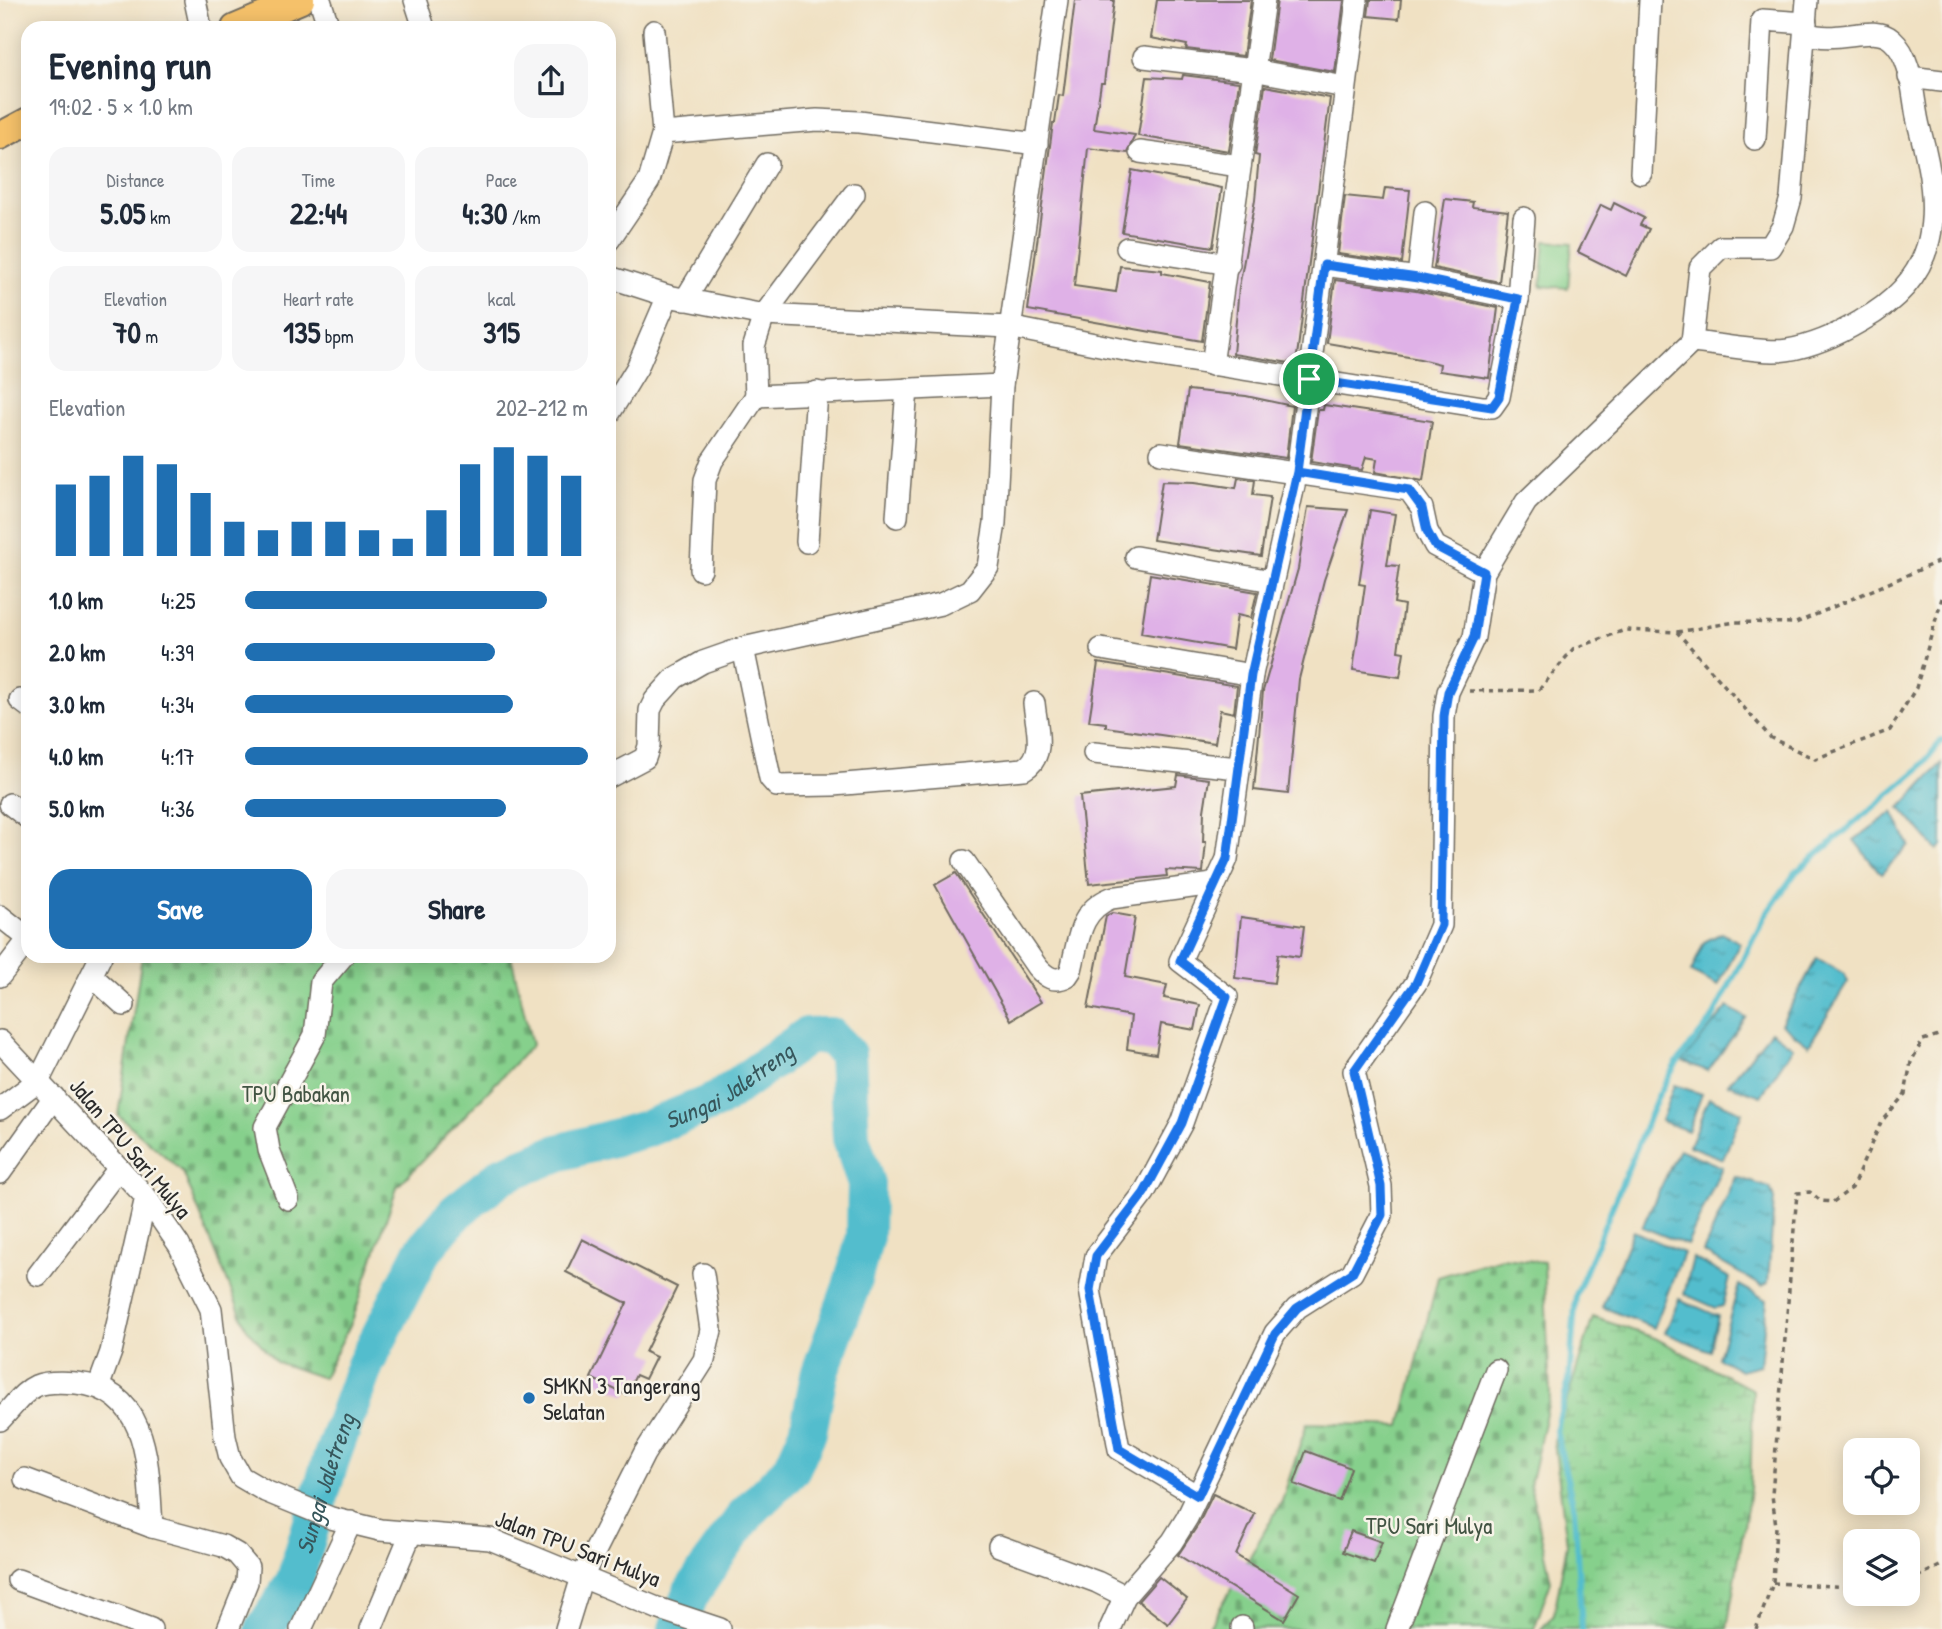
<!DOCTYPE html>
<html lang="en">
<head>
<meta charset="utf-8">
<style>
	:root { --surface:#fff; --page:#f6f6f7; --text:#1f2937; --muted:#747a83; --accent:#1f6fb2 }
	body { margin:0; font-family:"Patrick Hand",sans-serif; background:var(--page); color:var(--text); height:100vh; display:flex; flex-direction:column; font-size:26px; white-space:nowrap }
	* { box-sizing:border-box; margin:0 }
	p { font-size:23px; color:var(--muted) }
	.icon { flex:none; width:38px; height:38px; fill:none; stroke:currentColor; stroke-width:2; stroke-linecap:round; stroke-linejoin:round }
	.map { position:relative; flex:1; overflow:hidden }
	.drawer { position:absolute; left:21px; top:21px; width:595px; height:942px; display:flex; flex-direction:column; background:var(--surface); border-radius:21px; box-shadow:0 4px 18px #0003 }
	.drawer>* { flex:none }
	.controls { position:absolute; left:1843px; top:1438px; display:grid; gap:14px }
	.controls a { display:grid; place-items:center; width:77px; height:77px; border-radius:14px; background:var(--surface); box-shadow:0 4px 18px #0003; font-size:35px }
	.pin { position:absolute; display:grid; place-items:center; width:60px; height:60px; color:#fff; margin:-30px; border:4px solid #fff; border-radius:50%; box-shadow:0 2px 7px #0007 }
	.round { display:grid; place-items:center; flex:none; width:74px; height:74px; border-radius:21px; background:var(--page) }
	.overview { display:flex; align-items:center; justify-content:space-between; height:119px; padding:0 28px }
	h1 { font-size:38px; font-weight:700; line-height:52px }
	.figures { display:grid; grid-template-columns:repeat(3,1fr); gap:10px; height:119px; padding:7px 28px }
	.figures div { display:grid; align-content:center; border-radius:18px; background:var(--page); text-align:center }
	.figures b { font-size:30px; font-weight:700 }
	.figures small { font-size:19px; font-weight:400 }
	.figures p { font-size:19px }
	.chart { height:196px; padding:14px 28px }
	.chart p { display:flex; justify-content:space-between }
	.chart svg { width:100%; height:126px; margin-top:7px; stroke:var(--accent); stroke-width:6 }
	.action { display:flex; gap:14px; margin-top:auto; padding:14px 28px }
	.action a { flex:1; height:80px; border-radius:21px; background:var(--accent); color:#fff; font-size:28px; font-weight:700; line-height:80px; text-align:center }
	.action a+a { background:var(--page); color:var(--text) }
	ul { padding:0 28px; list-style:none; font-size:23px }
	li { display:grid; grid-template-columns:112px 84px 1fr; align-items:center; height:52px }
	li i { height:18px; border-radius:9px; background:var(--accent) }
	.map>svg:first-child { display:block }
</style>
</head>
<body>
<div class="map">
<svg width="1942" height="1629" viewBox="0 0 1942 1629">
	<defs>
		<pattern id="wetland-marsh" width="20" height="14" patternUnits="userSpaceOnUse" patternTransform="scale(1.75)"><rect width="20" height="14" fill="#86d08c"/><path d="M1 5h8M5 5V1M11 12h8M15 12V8" fill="none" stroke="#6ea973"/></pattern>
		<pattern id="cemetery-stones" width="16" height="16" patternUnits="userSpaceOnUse" patternTransform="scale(1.75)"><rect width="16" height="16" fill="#86d08c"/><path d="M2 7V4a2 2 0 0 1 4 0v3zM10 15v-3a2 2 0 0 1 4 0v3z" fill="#6ea973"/></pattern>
		<pattern id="water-ripples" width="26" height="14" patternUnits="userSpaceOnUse" patternTransform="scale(1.75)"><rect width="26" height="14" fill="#52bdcd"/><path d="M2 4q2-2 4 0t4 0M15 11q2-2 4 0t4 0" fill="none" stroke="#449aa7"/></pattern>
	</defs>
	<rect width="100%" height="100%" fill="#f7f3e8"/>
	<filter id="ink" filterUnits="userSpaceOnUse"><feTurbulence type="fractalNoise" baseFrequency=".0143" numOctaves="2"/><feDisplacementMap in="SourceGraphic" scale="14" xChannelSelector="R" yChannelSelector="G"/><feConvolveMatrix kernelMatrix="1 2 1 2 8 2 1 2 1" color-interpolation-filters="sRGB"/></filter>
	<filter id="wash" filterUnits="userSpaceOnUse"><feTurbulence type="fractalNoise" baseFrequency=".00686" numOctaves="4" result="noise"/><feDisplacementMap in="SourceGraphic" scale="28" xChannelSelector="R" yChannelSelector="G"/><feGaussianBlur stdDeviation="1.57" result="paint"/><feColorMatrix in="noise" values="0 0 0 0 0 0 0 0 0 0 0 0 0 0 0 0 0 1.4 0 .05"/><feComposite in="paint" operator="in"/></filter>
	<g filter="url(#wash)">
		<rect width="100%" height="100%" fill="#f0e1c3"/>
		<!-- wetland -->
		<path fill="url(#wetland-marsh)" stroke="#587e5c" stroke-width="2" d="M1593,1317l62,21 98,52 -3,100 -23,139h-186l13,-15 13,-70 -13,-103z"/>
		<!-- cemetery -->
		<g fill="url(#cemetery-stones)" stroke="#587e5c" stroke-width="2">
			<path d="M142,956h369l21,89 -135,142 -45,134 -29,57 -47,-16 -30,-35 -63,-155 -65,-57z"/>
			<path d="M1501,1258l43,4 6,134 -20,89 21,96 -17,48h-326l74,-128 25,-78 94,3 37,-149z"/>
		</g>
		<!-- pitch -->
		<path fill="#86d08c" stroke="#587e5c" stroke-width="2" d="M1545,241l27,2 -4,45 -27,-2z"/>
		<!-- water -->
		<g fill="url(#water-ripples)" stroke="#3e747c" stroke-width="2">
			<path d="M1942,763v82l-5,5 -37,-42z"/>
			<path d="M1893,812l16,33 -28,29 -27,-34z"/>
			<path d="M1722,933l18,10 -22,43 -27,-14 13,-30z"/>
			<path d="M1817,958l27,16 4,8 -39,63 -28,-21z"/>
			<path d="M1728,1007l18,11 -38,53 -26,-10z"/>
			<path d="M1771,1031l22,16 -32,49 -33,-12z"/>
			<path d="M1674,1085l28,9 -14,37 -27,-10z"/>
			<path d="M1709,1098l33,14 -19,47 -34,-13z"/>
			<path d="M1679,1149l43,18 -35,78 -45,-18z"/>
			<path d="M1736,1177l34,11 4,11 -6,84 -6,3 -59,-34z"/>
			<path d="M1633,1231l50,22 -29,75 -52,-21z"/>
			<path d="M1693,1258l37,20 -7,28 -7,2 -32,-14z"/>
			<path d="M1739,1285l28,15 -7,65 -20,5 -22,-12z"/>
			<path d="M1679,1299l39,17 -8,35 -45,-18z"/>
		</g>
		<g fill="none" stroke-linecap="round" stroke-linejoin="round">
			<!-- stream -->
			<path stroke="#52bdcd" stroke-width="6" d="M1582,1629l-8,-120 -18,-78 13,-51 7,-85 81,-197 19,-34 35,-43 54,-105 31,-44 123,-103 23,-29"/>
			<!-- river -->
			<path stroke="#52bdcd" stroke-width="38" id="s1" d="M264,1629l30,-46 37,-124 34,-94 57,-113 34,-40 46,-37 56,-22 88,-24 72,-29 89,-64h23l17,18 4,84 15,46 -1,53 -14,50 -32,88 -11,57 -16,36 -45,45 -34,47 -23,35 -13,34"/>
		</g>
		<g id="blocks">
			<!-- building -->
			<g fill="#dfb1e7">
				<path d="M1075,0h39l-10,83h-3l-7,46 41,6 -8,18 -39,-5 -14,138 42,6 4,-26 42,4v3l48,9 -8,59 -174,-31 25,-187h2l4,-28 4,1z"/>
				<path d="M1157,0h94l-8,56 -57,-7 1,-4 -36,-7z"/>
				<path d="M1277,0h67l-9,72 -66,-12z"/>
				<path d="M1370,0h31l-2,19 -31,-3z"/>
				<path d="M1183,75l56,7 -10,69 -91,-15 9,-59 35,2z"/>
				<path d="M1265,86l65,12 -34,266 -63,-10 6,-67 16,-87 4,-44 -4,-1z"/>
				<path d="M1132,170l90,18 -9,59 -91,-15z"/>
				<path d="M1385,188l25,2 -8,73 -64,-9 7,-58 38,4z"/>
				<path d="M1445,199l28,3 -1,5 36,4 -9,71 -65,-14z"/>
				<path d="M1614,203l30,15 -4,7 9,4 -23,47 -48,-24 23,-47 10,5z"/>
				<path d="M1335,280l81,11 82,17 -9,70 -50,-7 1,-7 -20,-5 -93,-16z"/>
				<path d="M1188,390l58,6 46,10 -6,52 -106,-15z"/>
				<path d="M1324,405l108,16 -9,60 -48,-9 2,-13 -11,-2 -4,13 -51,-8 7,-52h5z"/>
				<path d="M1238,478l17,2 -2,15 17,2 -9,59 -108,-16 9,-59 33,1 41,6z"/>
				<path d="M1308,507l40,3 -24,70 -25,99 -11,115 -34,-4 9,-99 35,-122z"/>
				<path d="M1370,510l25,4 -8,51 12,1 -5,37 10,2 -6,46 6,1 -4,25 -47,-7 12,-85 -6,-1z"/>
				<path d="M1150,574l107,18 -6,26 -14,-3 -5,34 -91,-16z"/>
				<path d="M1098,663l139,23 -3,27 -14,-3 -5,33 -109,-16v-4l-17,-2z"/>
				<path d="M1178,775l31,4 -5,32 -1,31h3l-3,30 -37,-2 1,6 -78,8 -9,-88 96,-10z"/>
				<path d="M956,873l85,129 -30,18 -76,-135z"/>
				<path d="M1112,913l23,4 -10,60 42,8 -3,13 36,7 -5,25 -34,-6 -5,30 -29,-5 4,-33 -43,-8 18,-92z"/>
				<path d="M1241,917l63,9 -4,31 -22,-3 -4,29 -39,-5z"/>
				<path d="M582,1239l95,48 -32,65 11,5 -11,22 -9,-4 -10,20 -35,-17 36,-75 -61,-31z"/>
				<path d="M1306,1451l45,17 -12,33 -45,-17z"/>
				<path d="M1213,1494l42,20 -19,41 63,39 -15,26 -106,-65 20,-30z"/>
				<path d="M1351,1531l31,11 -8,21 -31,-11z"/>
				<path d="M1159,1577l28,22 -19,25 -30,-23z"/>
			</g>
		</g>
	</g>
	<g filter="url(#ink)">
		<use href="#blocks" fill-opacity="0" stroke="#706b60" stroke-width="2"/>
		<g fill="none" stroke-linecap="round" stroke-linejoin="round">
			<!-- minor casing -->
			<g stroke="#706b60" stroke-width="24">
				<g id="minor">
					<path d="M195,0l6,28"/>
					<path d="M320,0l9,28"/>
					<path d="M415,0l9,28"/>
					<path d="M654,31l9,102"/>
					<path d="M1144,57l109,13 92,17"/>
					<path d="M1909,77l33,4"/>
					<path d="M1755,139l7,-119 44,3"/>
					<path d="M1140,152l100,14"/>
					<path d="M1641,173l9,-173"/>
					<path d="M609,240l40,-59 14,-48 154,-13 42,2 178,22"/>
					<path d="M1127,248l102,16"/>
					<path d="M1324,265l94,13 100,21"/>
					<path d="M609,277l59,19 96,19 245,12 126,25 348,55h9l7,-10 19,-98 6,-81"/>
					<path d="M1418,278l7,-66"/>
					<path d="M685,300l82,-136"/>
					<path d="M1692,342c26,2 72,12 95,8 26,-4 52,-16 74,-29 81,-45 81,-109 59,-191 -8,-26 -5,-70 -28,-90 -19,-17 -55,5 -86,-7"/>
					<path d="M1212,365l52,-365"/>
					<path d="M756,396l-2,-50 10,-31 90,-121"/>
					<path d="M609,414l28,-46 31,-72"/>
					<path d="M1161,453l248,37 13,18 5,23 8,15 49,26"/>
					<path d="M897,517l10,-128"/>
					<path d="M807,542l10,-150"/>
					<path d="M1136,557l136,24"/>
					<path d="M701,570l4,-90 7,-19 44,-65 246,-11"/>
					<path d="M743,648l27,130 7,8 56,-1 191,-16c23,-13 12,-43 10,-66"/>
					<path d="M1101,649l151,26"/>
					<path d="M20,700l8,6"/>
					<path d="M1094,753l144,15"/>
					<path d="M609,777l36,-19 4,-12 1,-36 5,-10 20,-22 28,-16 40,-14 198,-44 29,-14 18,-23 7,-44 7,-138 55,-385"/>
					<path d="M10,804l18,14"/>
					<path d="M964,861l73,106c9,10 17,16 30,9l4,-6c8,-31 8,-59 40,-72l102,-14"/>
					<path d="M0,916l28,22"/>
					<path d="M0,976l28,-36"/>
					<path d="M93,977l31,28"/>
					<path d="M0,1041l146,156 33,48 32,64 14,128 5,21 11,19 24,14 66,27 49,12 110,9 167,69 63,21"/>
					<path d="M0,1109l39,-29 62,-124"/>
					<path d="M0,1173l54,-76"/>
					<path d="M288,1199l-19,-49 -4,-23 50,-92 6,-53 22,-26"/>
					<path d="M38,1275l81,-107"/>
					<path d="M99,1385l12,-33 35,-155"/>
					<path d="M0,1420c30,-32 30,-41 76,-37 75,7 72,85 76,144"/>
					<path d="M25,1479l127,48 71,19 14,8 11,13 -1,15 -19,47"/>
					<path d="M1198,1496l-79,-47 -29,-159 6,-34 48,-63 38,-70 45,-126 -47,-36 47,-102 25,-184 45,-203 60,-472"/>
					<path d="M999,1546l98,36 28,14"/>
					<path d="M18,1580l133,49"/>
					<path d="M301,1629l50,-107"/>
					<path d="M371,1629l40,-96"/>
					<path d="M566,1629l16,-52 62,-123 60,-94 7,-30 -8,-56"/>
					<path d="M1110,1629l15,-33 47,-54 15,-24 88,-185 22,-25 55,-35 30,-58 -1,-29 -27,-115 62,-88 25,-58 3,-209 4,-24 26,-55 10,-65 42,-70 166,-160 8,-74 21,-21h49l13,-21 8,-28 16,-198"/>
					<path d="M1242,1629v-2"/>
					<path d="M1397,1629l99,-259"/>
				</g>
			</g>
			<!-- major casing -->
			<g stroke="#706b60" stroke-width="30">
				<g id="major">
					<path d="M235,28l66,-28"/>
					<path d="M0,136l28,-15"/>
				</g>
			</g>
			<!-- path -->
			<g stroke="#706b60" stroke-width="3.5" stroke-dasharray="5 5" stroke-linecap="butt">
				<path d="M1677,632l58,-10 61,1 146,-63"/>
				<path d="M1469,691l70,-1 34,-41 52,-19 52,2 94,106 44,21 75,-29 26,-42 26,-90"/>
				<path d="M1908,1581l34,-16"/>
				<path d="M1773,1583l82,4"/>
				<path d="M1756,1629l17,-46 3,-57 -4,-31 25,-302 13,-1 11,9 12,1 19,-14 29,-66 24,-28 6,-32 12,-22 19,-6"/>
			</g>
			<!-- minor -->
			<use href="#minor" stroke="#fff" stroke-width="21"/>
			<!-- major -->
			<use href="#major" stroke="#f5c16b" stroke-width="26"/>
		</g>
	</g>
	<g fill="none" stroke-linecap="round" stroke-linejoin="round" filter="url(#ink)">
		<!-- route casing -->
		<g stroke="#fff" stroke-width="14">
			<path id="route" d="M1309,379l-12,93 112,18 13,18 5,23 8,15 49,26 -10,65 -26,55 -4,24 -3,209 -25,58 -62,88 27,115 1,29 -30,58 -55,35 -22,26 -77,162 -79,-47 -29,-159 6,-34 48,-63 38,-70 45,-126 -47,-36 47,-102 24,-184 46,-203 10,-81 2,-12 183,28 7,-10 19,-98 -100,-21 -94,-13 -15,114"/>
		</g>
		<!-- route -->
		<use href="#route" stroke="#1a73e8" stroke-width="9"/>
	</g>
	<!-- markers -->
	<circle fill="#1f6fb2" stroke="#f7f3e8" stroke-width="2.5" cx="529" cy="1398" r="7"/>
	<g text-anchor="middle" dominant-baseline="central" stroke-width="5" stroke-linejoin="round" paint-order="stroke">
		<!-- park labels -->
		<g font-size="23" fill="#425443" stroke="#f7f3e8">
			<text x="296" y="1093">TPU Babakan</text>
			<text x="1429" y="1525">TPU Sari Mulya</text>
		</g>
		<!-- street labels -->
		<g font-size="23" fill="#2b2b2b" stroke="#f7f3e8">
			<text transform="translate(131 1148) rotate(50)">Jalan TPU Sari Mulya</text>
			<text transform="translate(578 1548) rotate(21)">Jalan TPU Sari Mulya</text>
		</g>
		<!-- poi labels -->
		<g font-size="23" fill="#2b2b2b" stroke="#f7f3e8" text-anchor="start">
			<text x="543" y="1385">SMKN 3 Tangerang<tspan x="543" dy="26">Selatan</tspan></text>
		</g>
		<!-- water labels -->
		<g font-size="24" font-style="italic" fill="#37575c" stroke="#f7f3e8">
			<text stroke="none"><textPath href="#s1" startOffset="768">Sungai Jaletreng</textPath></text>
			<text stroke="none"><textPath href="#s1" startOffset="159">Sungai Jaletreng</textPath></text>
		</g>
	</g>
</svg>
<div class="controls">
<a><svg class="icon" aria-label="locate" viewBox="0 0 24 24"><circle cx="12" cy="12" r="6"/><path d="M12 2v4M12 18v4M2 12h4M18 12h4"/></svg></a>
<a><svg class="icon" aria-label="layers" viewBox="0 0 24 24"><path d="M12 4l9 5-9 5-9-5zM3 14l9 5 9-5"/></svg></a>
</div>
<div class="pin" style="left:1309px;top:379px;background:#1e9e55"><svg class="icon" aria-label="arrive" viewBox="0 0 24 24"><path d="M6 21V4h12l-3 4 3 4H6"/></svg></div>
<section class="drawer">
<div class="overview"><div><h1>Evening run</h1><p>19:02 · 5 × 1.0 km</p></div><a class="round"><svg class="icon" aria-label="share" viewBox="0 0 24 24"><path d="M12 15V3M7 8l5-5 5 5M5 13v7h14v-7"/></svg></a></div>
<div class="figures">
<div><p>Distance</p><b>5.05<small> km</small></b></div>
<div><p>Time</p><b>22:44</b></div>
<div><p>Pace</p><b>4:30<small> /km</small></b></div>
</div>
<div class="figures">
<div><p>Elevation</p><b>70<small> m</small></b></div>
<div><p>Heart rate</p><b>135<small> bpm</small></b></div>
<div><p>kcal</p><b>315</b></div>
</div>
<div class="chart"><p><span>Elevation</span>202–212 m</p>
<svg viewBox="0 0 160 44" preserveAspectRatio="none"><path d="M5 44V19M15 44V16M25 44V9M35 44V12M45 44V22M55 44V32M65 44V35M75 44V32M85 44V32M95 44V35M105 44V38M115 44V28M125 44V12M135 44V6M145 44V9M155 44V16"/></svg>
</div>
<ul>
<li><b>1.0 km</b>4:25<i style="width:88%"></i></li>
<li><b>2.0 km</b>4:39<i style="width:73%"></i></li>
<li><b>3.0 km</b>4:34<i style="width:78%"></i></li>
<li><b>4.0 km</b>4:17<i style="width:100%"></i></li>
<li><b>5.0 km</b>4:36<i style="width:76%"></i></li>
</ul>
<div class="action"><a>Save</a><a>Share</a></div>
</section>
</div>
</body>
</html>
